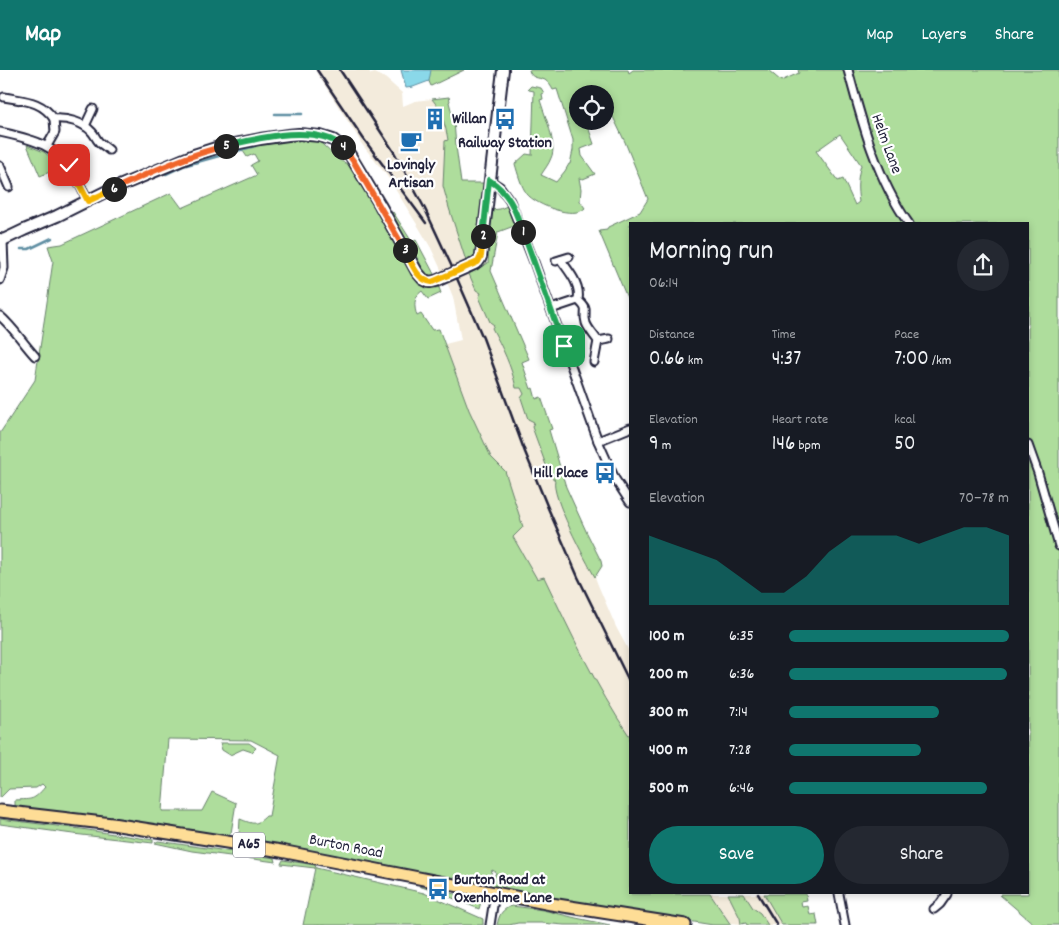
<!DOCTYPE html>
<html lang="en">
<head>
<meta charset="utf-8">
<style>
	:root { --surface:#171b24; --page:#242831; --text:#f1f3f6; --muted:#9ea1a6; --accent:#0f766e }
	body { margin:0; font-family:Dekko,sans-serif; background:var(--page); color:var(--text); height:100vh; display:flex; flex-direction:column; font-size:19px; white-space:nowrap }
	* { box-sizing:border-box; margin:0 }
	p { font-size:16px; color:var(--muted) }
	.icon { flex:none; width:28px; height:28px; fill:none; stroke:currentColor; stroke-width:2; stroke-linecap:round; stroke-linejoin:round }
	.map { position:relative; flex:1; overflow:hidden }
	.sheet { position:absolute; left:629px; top:152px; width:400px; height:672px; display:flex; flex-direction:column; background:var(--surface); border-radius:0px; box-shadow:0 2px 8px #0003 }
	.sheet>* { flex:none }
	.controls { position:absolute; left:569px; top:15px; display:grid; gap:10px }
	.controls a { display:grid; place-items:center; width:45px; height:45px; border-radius:50%; background:var(--surface); box-shadow:0 2px 8px #0003; font-size:25px }
	.pin { position:absolute; display:grid; place-items:center; width:42px; height:42px; color:#fff; margin:-21px; border-radius:10px; box-shadow:0 2px 8px #0006 }
	.km { position:absolute; width:25px; height:25px; margin:-12px; border-radius:50%; background:#222; color:#fff; font-size:14px; line-height:25px; text-align:center }
	.round { display:grid; place-items:center; flex:none; width:52px; height:52px; border-radius:26px; background:var(--page) }
	.summary { display:flex; align-items:center; justify-content:space-between; height:85px; padding:0 20px }
	h1 { font-size:28px; font-weight:600; line-height:38px }
	.figures { display:grid; grid-template-columns:repeat(3,1fr); gap:8px; height:85px; padding:5px 20px }
	.figures div { display:grid; align-content:center }
	.figures b { font-size:21px; font-weight:600 }
	.figures small { font-size:14px; font-weight:400 }
	.figures p { font-size:14px }
	.chart { height:140px; padding:10px 20px }
	.chart p { display:flex; justify-content:space-between }
	.chart svg { width:100%; height:90px; margin-top:5px; fill:var(--accent); opacity:.7 }
	.action { display:flex; gap:10px; margin-top:auto; padding:10px 20px }
	.action a { flex:1; height:58px; border-radius:30px; background:var(--accent); color:#fff; font-size:20px; font-weight:600; line-height:58px; text-align:center }
	.action a+a { background:var(--page); color:var(--text) }
	ul { padding:0 20px; list-style:none; font-size:16px }
	li { display:grid; grid-template-columns:80px 60px 1fr; align-items:center; height:38px }
	li i { height:12px; border-radius:6px; background:var(--accent) }
	header { display:flex; align-items:center; gap:30px; box-sizing:border-box; height:70px; padding:0 25px; background:var(--accent); color:#fff }
	header strong { font-size:24px }
	nav { display:flex; gap:28px; margin-inline-start:auto; font-size:18px }
	.map>svg:first-child { display:block }
</style>
</head>
<body>
<header>
<strong>Map</strong>
<nav><a>Map</a><a>Layers</a><a>Share</a></nav>
</header>
<div class="map">
<svg width="1059" height="855" viewBox="0 0 1059 855">
	<rect width="100%" height="100%" fill="#fff"/>
	<filter id="ink" filterUnits="userSpaceOnUse"><feTurbulence type="fractalNoise" baseFrequency=".02" numOctaves="2"/><feDisplacementMap in="SourceGraphic" scale="10" xChannelSelector="R" yChannelSelector="G"/><feConvolveMatrix kernelMatrix="1 2 1 2 8 2 1 2 1" color-interpolation-filters="sRGB"/></filter>
	<g filter="url(#ink)">
		<!-- built -->
		<g fill="#f3ebdc">
			<path d="M315,0h53l3,4 4,-1 10,5 17,15 1,13 12,-5 17,-2 4,4 10,25 2,13 13,42h23l-9,67 13,14 41,95 -7,3 9,27 2,-1 3,11 5,-2 11,32 -3,1 17,57 20,44 15,30 1,5 -7,11 3,8 18,42 14,26v119l-98,-166 -98,-250 11,-12 16,-4 -8,-43 -4,-10 -18,-39 -13,-22 -31,-50 -26,-33 -5,-9z"/>
			<path d="M710,824h63l23,31h-49l-1,-2 -5,1 -11,-1z"/>
		</g>
		<!-- green -->
		<g fill="#aedd9c" stroke="#68806c" fill-rule="evenodd">
			<path d="M424,0h40l-33,16z"/>
			<path d="M529,0h99l1,3 4,-3h135l13,11 18,-8 -1,-3h261v855h-24l-35,-30 1,-1h27v-670h-398v81l-31,-74 8,-1 1,-3 32,-15 8,-13 -23,-57 -20,-42v-6h-3l-2,-3 -15,1v2h-7v27h8l8,23 -13,5 1,7 13,18 -12,5 -4,-1 2,11 -1,12 5,7c-11,12 -49,-3 -58,-14 -6,-8 -9,-20 -12,-30l11,-10 6,1 2,-64 -5,-1 -1,-1 3,-3 10,2 3,5 -2,1 1,5 -3,1c4,14 18,45 11,58 -2,6 -7,12 -10,17l15,7 9,-11 4,-7h1l3,-14v-10l-16,-51 -4,1c-2,-4 -4,-7 -8,-10 -7,-3 -14,-1 -16,-10zM840,64l21,31c-4,13 -4,24 -2,37l-4,3 -12,-26 -5,2 -22,-30z"/>
			<path d="M449,27l1,4 -1,1 5,20 2,24 5,37h23l-9,67v7l-9,4 -17,-53 -6,-22 2,-45 3,-1c-2,-13 -7,-31 -16,-41z"/>
			<path d="M283,68l32,2 7,4 17,16 11,5 76,121 7,1 5,-2 3,8 -13,6 -6,-8c-9,6 -8,16 -5,25l4,-2 11,16 7,-1 30,81 22,47 14,14 18,56 -10,10 24,42 7,-2c26,54 52,110 86,160v157h80l21,31h-18l-161,-26 -60,-12 -1,-1 5,-14 -4,-2 -4,15 -4,-1v-1l-3,-1 -2,4 -236,-47 -4,-4 1,-16c13,5 16,7 26,-3h3l11,-61 -29,-15 -83,-1 -6,72h40l10,-19 24,11 -5,30 -6,4 -210,-30v-7c18,-1 18,1 30,-13l-3,-3 -6,4 -27,1 -9,9v-365l35,-53 11,-71 7,-48 -5,-15 14,-2 109,-51 11,15 75,-33 -6,-10 7,-4 -4,-7 -7,3 -6,-9 13,-4h6z"/>
			<path d="M27,75l17,7 18,15 -22,9z"/>
			<path d="M507,136l7,20 -16,6 -7,39 38,88 -7,3 9,27 2,-1 3,11 5,-2 11,32 -3,1 17,57 20,44 15,30 1,5 -7,11c-9,-16 -45,-82 -40,-97l-5,-4 -18,-49 2,-5 -6,-3 -7,-21 3,-4 -3,-6h-5c-4,-21 -14,-41 -24,-60l2,-3 -4,-3 -11,-25 2,-4 -5,-3 -7,-16 19,-11 3,-53 9,-1z"/>
			<path d="M393,142l19,30 4,-2 18,34 -2,2 -6,-2 -35,-60z"/>
			<path d="M220,673h29l7,5 -4,4 -9,-3 -13,6 -8,-5z"/>
			<path d="M0,749l81,10 72,11v3l-80,-9 -73,-10z"/>
			<path d="M158,771l117,17 1,4 -84,-11 -37,-8z"/>
			<path d="M283,790l32,5 1,3 108,25 59,26v6h-180l12,-57 -34,-4z"/>
			<path d="M419,816l59,13 3,3 -2,7 -29,-12z"/>
			<path d="M728,824h16l9,14 7,5 8,12h-21l-1,-2 -5,1 -1,-6z"/>
			<path d="M764,824h42l1,6 -6,1 1,6 6,-1 2,9 6,-1 2,11h-36z"/>
			<path d="M512,836l31,4 33,8 34,7h-46l-23,-2h-23l-9,2h-12c2,-10 5,-16 15,-19z"/>
		</g>
		<!-- water -->
		<path fill="#8ad8e9" stroke="#608fa3" d="M401,0h30l-2,11 -16,6 -7,1z"/>
		<g fill="none" stroke-linecap="round" stroke-linejoin="round">
			<!-- stream -->
			<g stroke="#608fa3" stroke-width="2.5">
				<path d="M275,44h27"/>
				<path d="M166,104l17,-8 72,-20 -1,-2"/>
				<path d="M21,179h8l23,-11"/>
			</g>
			<!-- street casing -->
			<g stroke="#22223b" stroke-width="11">
				<g id="street">
					<path d="M848,0c14,53 29,109 61,154"/>
					<path d="M4,27c20,4 37,3 50,22 13,-1 29,3 38,13 3,3 4,7 7,10 3,3 7,5 10,8"/>
					<path d="M85,56l8,-17"/>
					<path d="M0,62c30,7 57,12 74,41 5,9 9,19 14,28"/>
					<path d="M47,76l8,-14 -1,-13"/>
					<path d="M0,96l9,21"/>
					<path d="M489,110l11,7 10,14 24,61 64,179 17,38 15,23"/>
					<path d="M561,190c8,12 20,24 17,40 13,12 4,10 8,23 2,6 8,12 12,18l-4,21"/>
					<path d="M556,191l13,-4"/>
					<path d="M0,210l4,-12 -1,-28"/>
					<path d="M551,239l27,-9"/>
					<path d="M0,246c13,11 23,27 35,40"/>
					<path d="M598,271l11,-2"/>
					<path d="M598,371l32,-13"/>
					<path d="M1028,375l10,28 21,73"/>
					<path d="M839,824l6,31"/>
					<path d="M934,839l6,-5 7,-10"/>
					<path d="M490,855l5,-32"/>
				</g>
			</g>
			<!-- secondary casing -->
			<g stroke="#22223b" stroke-width="14">
				<g id="secondary">
					<path d="M0,169l3,1 21,-10 33,-14 48,-24 89,-37 25,-8 41,-8 28,-4 11,-1 21,2 13,4 5,4 12,11 30,50 37,67 6,7 6,3"/>
					<path d="M481,186l22,-186"/>
				</g>
			</g>
			<!-- primary casing -->
			<g stroke="#22223b" stroke-width="15">
				<path id="primary" d="M0,741l112,13 121,19 48,8 270,53 134,21"/>
			</g>
			<!-- street -->
			<use href="#street" stroke="#fff" stroke-width="7"/>
			<!-- secondary -->
			<use href="#secondary" stroke="#fff" stroke-width="10"/>
			<!-- primary -->
			<use href="#primary" stroke="#fedd96" stroke-width="11"/>
			<!-- rail -->
			<g stroke="#22223b" stroke-width="2.5">
				<path d="M317,0l46,68 63,85"/>
				<path d="M340,0l54,82 31,57 27,58 31,71 42,114 23,56 30,69 52,106"/>
				<path d="M758,824l19,31"/>
			</g>
			<!-- secondary-bridge casing -->
			<g stroke="#22223b" stroke-width="14" stroke-linecap="butt">
				<path id="secondary-bridge" d="M429,212l7,-1 38,-17 6,-5 1,-3"/>
			</g>
			<!-- secondary-bridge -->
			<use href="#secondary-bridge" stroke="#fff" stroke-width="10"/>
		</g>
	</g>
	<g fill="none" stroke-linecap="round" stroke-linejoin="round" filter="url(#ink)">
		<!-- split-1 casing -->
		<g stroke="#fff" stroke-width="10">
			<path id="split-1" d="M523,162l41,114"/>
		</g>
		<!-- split-2 casing -->
		<g stroke="#fff" stroke-width="10">
			<path id="split-2" d="M483,166l6,-56c21,13 26,30 34,52"/>
		</g>
		<!-- split-3 casing -->
		<g stroke="#fff" stroke-width="10">
			<path id="split-3" d="M405,180c6,12 12,31 27,32l46,-20 3,-6 2,-20"/>
		</g>
		<!-- split-4 casing -->
		<g stroke="#fff" stroke-width="10">
			<path id="split-4" d="M343,77l11,15 51,88"/>
		</g>
		<!-- split-5 casing -->
		<g stroke="#fff" stroke-width="10">
			<path id="split-5" d="M226,76c33,-8 89,-23 117,1"/>
		</g>
		<!-- split-6 casing -->
		<g stroke="#fff" stroke-width="10">
			<path id="split-6" d="M114,119c37,-17 73,-34 112,-43"/>
		</g>
		<!-- split-7 casing -->
		<g stroke="#fff" stroke-width="10">
			<path id="split-7" d="M69,95l19,36 26,-12"/>
		</g>
		<!-- split-1 -->
		<use href="#split-1" stroke="#22a559" stroke-width="6"/>
		<!-- split-2 -->
		<use href="#split-2" stroke="#22a559" stroke-width="6"/>
		<!-- split-3 -->
		<use href="#split-3" stroke="#f5b400" stroke-width="6"/>
		<!-- split-4 -->
		<use href="#split-4" stroke="#f0652b" stroke-width="6"/>
		<!-- split-5 -->
		<use href="#split-5" stroke="#22a559" stroke-width="6"/>
		<!-- split-6 -->
		<use href="#split-6" stroke="#f0652b" stroke-width="6"/>
		<!-- split-7 -->
		<use href="#split-7" stroke="#f5b400" stroke-width="6"/>
	</g>
	<!-- icons -->
	<defs>
		<g id="building-bare" transform="scale(1.725)"><path d="M-4-6H4V6H1V3H-1V6H-4ZM-2.5-4.3h1.7v1.8h-1.7ZM.8-4.3h1.7v1.8H.8ZM-2.5-1h1.7V.8h-1.7ZM.8-1h1.7V.8H.8Z" fill="#1f6fb2" stroke="#fff" stroke-width="2.5" paint-order="stroke"/></g>
		<g id="bus-bare" transform="scale(1.725)"><path d="M-5-6H5V4H4V6H2V4H-2V6H-4V4H-5ZM-3.5-4V0h7V-4ZM-3.5 1.2v1.5H-2V1.2ZM2 1.2v1.5H3.5V1.2Z" fill="#1f6fb2" stroke="#fff" stroke-width="2.5" paint-order="stroke"/></g>
		<g id="cafe-bare" transform="scale(1.725)"><path d="M-5.5-4.5H6V0H3Q3 3.5 0 3.5H-2.5Q-5.5 3.5-5.5 0ZM3-3.2v2h1.7v-2ZM-6 4.5H4V6H-6Z" fill="#1f6fb2" stroke="#fff" stroke-width="2.5" paint-order="stroke"/></g>
	</defs>
	<g fill-rule="evenodd">
		<use href="#building-bare" x="435" y="49"/>
		<use href="#bus-bare" x="505" y="49"/>
		<use href="#cafe-bare" x="411" y="71"/>
		<use href="#bus-bare" x="605" y="403"/>
		<use href="#bus-bare" x="438" y="819"/>
	</g>
	<g text-anchor="middle" dominant-baseline="central" stroke-width="4.5" stroke-linejoin="round" paint-order="stroke">
		<!-- shield labels -->
		<rect fill="#fff" stroke="#646476" stroke-width="1" x="233" y="762.5" width="32" height="25" rx="4"/>
		<g font-size="15" font-weight="bold" fill="#22223b">
			<text x="249" y="775">A65</text>
		</g>
		<!-- poi labels -->
		<g font-size="16" font-weight="bold" fill="#22223b" stroke="#fff" text-anchor="start">
			<text x="452" y="49">Willan</text>
			<text x="505" y="73" text-anchor="middle">Railway Station</text>
			<text x="411" y="95" text-anchor="middle">Lovingly<tspan x="411" dy="18">Artisan</tspan></text>
			<text x="588" y="403" text-anchor="end">Hill Place</text>
			<text x="454" y="810">Burton Road at<tspan x="454" dy="18">Oxenholme Lane</tspan></text>
		</g>
		<!-- street labels -->
		<g font-size="16" fill="#22223b" stroke="#fff">
			<text transform="translate(886 74) rotate(70)">Helm Lane</text>
			<text transform="translate(346 777) rotate(11)">Burton Road</text>
		</g>
	</g>
</svg>
<div class="controls">
<a><svg class="icon" aria-label="locate" viewBox="0 0 24 24"><circle cx="12" cy="12" r="6"/><path d="M12 2v4M12 18v4M2 12h4M18 12h4"/></svg></a>
</div>
<div class="pin" style="left:564px;top:276px;background:#1e9e55"><svg class="icon" aria-label="arrive" viewBox="0 0 24 24"><path d="M6 21V4h12l-3 4 3 4H6"/></svg></div>
<div class="pin" style="left:69px;top:95px;background:#d93025"><svg class="icon" aria-label="check" viewBox="0 0 24 24"><path d="M5 12l5 5 9-10"/></svg></div>
<b class="km" style="left:523px;top:162px">1</b>
<b class="km" style="left:483px;top:166px">2</b>
<b class="km" style="left:405px;top:180px">3</b>
<b class="km" style="left:343px;top:77px">4</b>
<b class="km" style="left:226px;top:76px">5</b>
<b class="km" style="left:114px;top:119px">6</b>
<section class="sheet">
<div class="summary"><div><h1>Morning run</h1><p>06:14</p></div><a class="round"><svg class="icon" aria-label="share" viewBox="0 0 24 24"><path d="M12 15V3M7 8l5-5 5 5M5 13v7h14v-7"/></svg></a></div>
<div class="figures">
<div><p>Distance</p><b>0.66<small> km</small></b></div>
<div><p>Time</p><b>4:37</b></div>
<div><p>Pace</p><b>7:00<small> /km</small></b></div>
</div>
<div class="figures">
<div><p>Elevation</p><b>9<small> m</small></b></div>
<div><p>Heart rate</p><b>146<small> bpm</small></b></div>
<div><p>kcal</p><b>50</b></div>
</div>
<div class="chart"><p><span>Elevation</span>70–78 m</p>
<svg viewBox="0 0 160 44" preserveAspectRatio="none"><path d="M0 44V10L10 14L20 18L30 22L40 30L50 38L60 38L70 30L80 18L90 10L100 10L110 10L120 14L130 10L140 6L150 6L160 10V44z"/></svg>
</div>
<ul>
<li><b>100 m</b>6:35<i style="width:100%"></i></li>
<li><b>200 m</b>6:36<i style="width:99%"></i></li>
<li><b>300 m</b>7:14<i style="width:68%"></i></li>
<li><b>400 m</b>7:28<i style="width:60%"></i></li>
<li><b>500 m</b>6:46<i style="width:90%"></i></li>
</ul>
<div class="action"><a>Save</a><a>Share</a></div>
</section>
</div>
</body>
</html>
